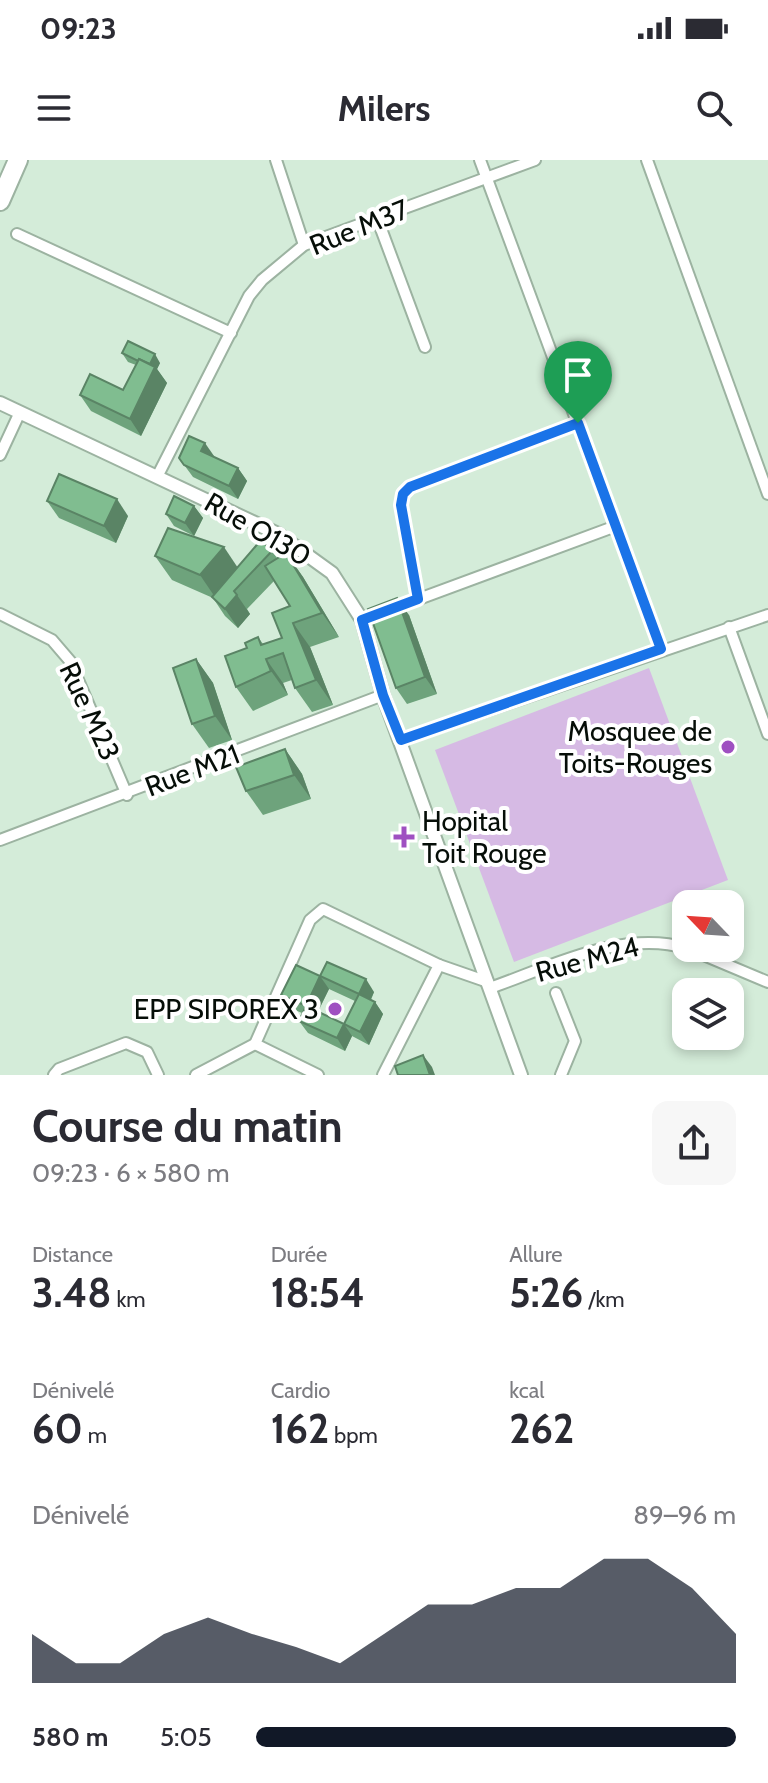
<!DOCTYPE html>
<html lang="fr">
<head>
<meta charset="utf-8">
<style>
	:root { --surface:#fff; --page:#f7f7f7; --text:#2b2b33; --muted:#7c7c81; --accent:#111827 }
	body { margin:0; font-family:Cabin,sans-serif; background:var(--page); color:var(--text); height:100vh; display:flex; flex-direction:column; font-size:30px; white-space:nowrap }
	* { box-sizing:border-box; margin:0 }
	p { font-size:26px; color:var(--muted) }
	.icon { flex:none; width:44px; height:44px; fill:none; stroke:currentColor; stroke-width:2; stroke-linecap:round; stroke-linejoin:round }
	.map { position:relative; height:915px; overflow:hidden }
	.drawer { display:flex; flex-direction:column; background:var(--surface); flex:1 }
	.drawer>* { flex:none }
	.needle { width:52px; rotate:295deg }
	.controls { position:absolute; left:672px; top:730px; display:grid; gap:16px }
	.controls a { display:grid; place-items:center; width:72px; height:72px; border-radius:16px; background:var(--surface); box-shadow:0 4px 12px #0003; font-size:40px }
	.pin { position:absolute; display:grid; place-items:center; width:68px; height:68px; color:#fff; margin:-82px -34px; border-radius:50% 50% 50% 0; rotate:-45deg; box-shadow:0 0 8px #0007 }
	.pin .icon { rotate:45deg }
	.round { display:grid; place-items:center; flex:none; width:84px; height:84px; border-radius:16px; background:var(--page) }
	.overview { display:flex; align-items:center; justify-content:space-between; height:136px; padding:0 32px }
	h1 { font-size:44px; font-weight:700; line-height:60px }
	.stats { display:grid; grid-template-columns:repeat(3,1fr); gap:12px; height:136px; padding:8px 32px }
	.stats div { display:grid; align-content:center }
	.stats b { font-size:40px; font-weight:700 }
	.stats small { font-size:22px; font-weight:400 }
	.stats p { font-size:22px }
	.chart { height:224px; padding:16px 32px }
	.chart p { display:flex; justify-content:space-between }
	.chart svg { width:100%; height:144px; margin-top:8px; fill:var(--accent); opacity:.7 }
	ul { padding:0 32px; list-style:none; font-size:26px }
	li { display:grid; grid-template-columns:128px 96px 1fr; align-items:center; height:60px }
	li i { height:20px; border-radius:10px; background:var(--accent) }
	.status { display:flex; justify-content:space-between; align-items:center; height:56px; padding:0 40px; background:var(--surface); direction:ltr }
	.status svg { height:22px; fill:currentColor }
	header { display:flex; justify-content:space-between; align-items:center; height:104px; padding:0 32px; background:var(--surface); font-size:36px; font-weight:700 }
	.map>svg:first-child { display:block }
</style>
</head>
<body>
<div class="status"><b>09:23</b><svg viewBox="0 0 49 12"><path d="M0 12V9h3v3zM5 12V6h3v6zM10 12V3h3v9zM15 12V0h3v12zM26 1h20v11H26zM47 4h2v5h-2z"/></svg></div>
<header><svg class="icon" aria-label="menu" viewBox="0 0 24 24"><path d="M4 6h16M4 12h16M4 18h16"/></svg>Milers<svg class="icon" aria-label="search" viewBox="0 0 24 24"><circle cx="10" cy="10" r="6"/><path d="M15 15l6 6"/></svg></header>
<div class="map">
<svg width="768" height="915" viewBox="0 0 768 915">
	<rect width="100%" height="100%" fill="#d4ecd9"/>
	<!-- green -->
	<path fill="#d6bae4" d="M649,508l79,212 -214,82 -79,-212z"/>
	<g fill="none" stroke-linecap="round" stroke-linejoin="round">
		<!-- minor casing -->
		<g stroke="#9cb3a1" stroke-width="14">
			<g id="minor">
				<path d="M276,0l28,85"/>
				<path d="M480,0l181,489"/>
				<path d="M647,0l121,334"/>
				<path d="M377,58l48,129"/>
				<path d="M17,74l214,99"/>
				<path d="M0,295l20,-43"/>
				<path d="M158,315l91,-179 13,-16 42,-35 231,-85"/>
				<path d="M418,439l-17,-94 2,-11 7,-7 168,-64"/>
				<path d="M0,454l52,26 18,21 57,134"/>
				<path d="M362,460l254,-94"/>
				<path d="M729,467l39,107"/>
				<path d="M401,580l367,-125"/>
				<path d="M0,680l383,-145"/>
				<path d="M687,788l81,34"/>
				<path d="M439,805l49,17"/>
				<path d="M490,828c60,-21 132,-59 196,-40"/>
				<path d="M556,833l19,48 -14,34"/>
				<path d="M54,915l5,-6 67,-26 21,9 11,23"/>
				<path d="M196,915l59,-31"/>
				<path d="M318,915l-63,-31 55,-124 13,-11 116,56 -56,110"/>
			</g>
		</g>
		<!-- tertiary casing -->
		<g stroke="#9cb3a1" stroke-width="16">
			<path id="tertiary" d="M0,243l278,131 54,39 30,47 21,75 138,380"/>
		</g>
		<!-- motorway casing -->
		<g stroke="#9cb3a1" stroke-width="22">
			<path id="motorway" d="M0,41l18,-41"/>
		</g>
		<!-- minor -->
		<use href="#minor" stroke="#fff" stroke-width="10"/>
		<!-- tertiary -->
		<use href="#tertiary" stroke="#fff" stroke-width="12"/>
		<!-- motorway -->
		<use href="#motorway" stroke="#fff" stroke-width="18"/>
	</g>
	<!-- wall -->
	<g fill="#6ea37c" fill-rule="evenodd">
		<path d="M122,193l38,10 -3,6 10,14 -26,53 -50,-25 -11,-16 43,-5 13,-25 -8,-3z"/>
		<path d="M214,296l-1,1 25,11 9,13 -9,18 -45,-22 -14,-19z"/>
		<path d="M47,341l81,15 -12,27 -57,-25z"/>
		<path d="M194,346l9,12 -9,18 -20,-10 -8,-12z"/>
		<path d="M272,391l5,7 9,-5 17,24 36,60 -29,10 23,58 -21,7 -17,-24 -3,-8 -9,3 5,12 -35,16 -17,-24 11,-39 11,-11 5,7 19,-6 8,-32 -16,-25 -27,28 3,5 -12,14 -13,-12 -12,-18 -41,-18 -17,-24 82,11z"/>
		<path d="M409,455l28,79 -30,10 -11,-16z"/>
		<path d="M196,499l17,24 19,57 -23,8 -17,-24z"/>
		<path d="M285,589l17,25 9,25 -48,16 -17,-24z"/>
		<path d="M320,816l54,16 -3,8 4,2 8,12 -14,31 -17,-9 -7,15 -37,-18 -9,-12 3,-8 -12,-5 -9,-13zM329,829l26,12 -11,23 -26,-12z"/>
	</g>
	<!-- shaded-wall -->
	<g fill="#5a8465">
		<path d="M155,194l5,9 -3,6 10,14 -26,53 -11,-17 19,-53z"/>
		<path d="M205,283l9,13 -4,8 -9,-13z"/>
		<path d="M238,308l9,13 -9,18 -9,-13z"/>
		<path d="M117,339l11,17 -12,27 -12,-17z"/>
		<path d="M194,346l9,12 -9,18 -9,-13z"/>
		<path d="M224,387l16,24 -23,29 -17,-25z"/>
		<path d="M286,393l17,24 36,60 -17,-24z"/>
		<path d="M237,435l13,19 -12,14 -13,-19z"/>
		<path d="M397,438l12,17 28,79 -12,-17z"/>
		<path d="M293,463l17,24 23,58 -17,-25z"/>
		<path d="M196,499l17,24 19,57 -17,-24z"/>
		<path d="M266,499l17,24 5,12 -17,-24z"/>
		<path d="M285,589l17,25 9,25 -17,-24z"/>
		<path d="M320,816l9,13 -15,30 -8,-13z"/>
		<path d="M366,819l8,13 -7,15 -8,-13z"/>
		<path d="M375,842l8,12 -14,31 -9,-13z"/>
		<path d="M344,864l8,12 -7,15 -8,-13z"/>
		<path d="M423,895l9,12 3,8h-5z"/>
	</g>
	<!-- building -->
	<g fill="#80bd90" stroke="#5a8465" stroke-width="2">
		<path d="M128,181l27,13 -5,10 -11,-5 -1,2 -16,-8z"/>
		<path d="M139,199l16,8 -25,52 -50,-24 10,-21 33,16z"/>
		<path d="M189,276l16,7 -4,8 37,17 -9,18 -45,-21 -5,-7z"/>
		<path d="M59,314l58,25 -13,27 -57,-25z"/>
		<path d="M174,336l20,10 -9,17 -19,-9z"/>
		<path d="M168,368l56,19 -24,28 -45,-19z"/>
		<path d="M261,380l11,11 -38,40 3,4 -12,14 -13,-12z"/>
		<path d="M286,393l36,60 -29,10 23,57 -21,8 -12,-35 -17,6 5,12 -35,16 -11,-31 22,-8 -2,-5 13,-6 3,8 21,-7 -10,-25 18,-7 -25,-40z"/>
		<path d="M397,438l28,79 -29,11 -28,-79z"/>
		<path d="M196,499l19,57 -23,8 -19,-56z"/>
		<path d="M285,589l9,26 -48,16 -10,-24z"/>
		<path d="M327,802l39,17 -7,15 -39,-18z"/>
		<path d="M296,805l24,11 -14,30 -25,-11z"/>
		<path d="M359,834l16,8 -15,30 -16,-8z"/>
		<path d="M306,846l38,18 -7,14 -38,-17z"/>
		<path d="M423,895l7,20h-32l-3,-9z"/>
	</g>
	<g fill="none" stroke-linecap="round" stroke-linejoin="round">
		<!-- route casing -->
		<g stroke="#fff" stroke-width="16">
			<path id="route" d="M578,263l83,226 -260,91 -18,-45 -21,-75 56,-21 -17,-94 2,-11 7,-7z"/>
		</g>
		<!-- route -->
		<use href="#route" stroke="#1a73e8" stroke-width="10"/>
	</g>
	<!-- markers -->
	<g fill="#9f50c1" stroke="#fff" stroke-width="3">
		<circle cx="728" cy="587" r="8"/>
		<path d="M400 665h8v8h8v8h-8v8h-8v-8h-8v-8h8z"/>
		<circle cx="335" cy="849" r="8"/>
	</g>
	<g text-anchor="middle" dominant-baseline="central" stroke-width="8" stroke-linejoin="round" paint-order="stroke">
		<!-- street labels -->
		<g font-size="28" fill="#060e08" stroke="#fff">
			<text transform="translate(359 67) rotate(-22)">Rue M37</text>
			<text transform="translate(258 369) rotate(30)">Rue O130</text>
			<text transform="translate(90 551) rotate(65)">Rue M23</text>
			<text transform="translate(192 610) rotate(-21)">Rue M21</text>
			<text transform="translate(587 799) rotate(-15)">Rue M24</text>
		</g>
		<!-- poi labels -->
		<g font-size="28" fill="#060e08" stroke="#fff" text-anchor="end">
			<text x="712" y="571">Mosquee de<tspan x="712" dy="32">Toits-Rouges</tspan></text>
			<text x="422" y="661" text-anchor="start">Hopital<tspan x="422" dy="32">Toit Rouge</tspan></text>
			<text x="319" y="849">EPP SIPOREX 3</text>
		</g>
	</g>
</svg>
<div class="controls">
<a><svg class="needle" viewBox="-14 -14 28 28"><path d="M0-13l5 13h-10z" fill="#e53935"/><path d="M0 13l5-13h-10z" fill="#7c7c81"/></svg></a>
<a><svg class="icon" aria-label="layers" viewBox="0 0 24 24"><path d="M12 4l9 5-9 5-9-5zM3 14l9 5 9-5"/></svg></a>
</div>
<div class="pin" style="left:578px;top:263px;background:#1e9e55"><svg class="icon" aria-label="arrive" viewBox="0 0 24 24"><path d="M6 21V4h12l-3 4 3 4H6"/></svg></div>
</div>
<section class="drawer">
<div class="overview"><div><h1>Course du matin</h1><p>09:23 · 6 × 580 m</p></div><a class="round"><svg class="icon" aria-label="share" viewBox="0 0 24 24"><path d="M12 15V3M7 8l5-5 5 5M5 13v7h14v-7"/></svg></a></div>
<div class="stats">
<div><p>Distance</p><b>3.48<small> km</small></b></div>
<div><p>Durée</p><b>18:54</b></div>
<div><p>Allure</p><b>5:26<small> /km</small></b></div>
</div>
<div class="stats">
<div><p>Dénivelé</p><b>60<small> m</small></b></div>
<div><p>Cardio</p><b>162<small> bpm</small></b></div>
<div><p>kcal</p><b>262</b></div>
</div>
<div class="chart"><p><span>Dénivelé</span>89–96 m</p>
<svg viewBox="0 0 160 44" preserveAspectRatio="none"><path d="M0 44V29L10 38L20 38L30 29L40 24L50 29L60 33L70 38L80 29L90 20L100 20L110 15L120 15L130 6L140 6L150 15L160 29V44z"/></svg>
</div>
<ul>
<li><b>580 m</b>5:05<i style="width:100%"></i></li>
</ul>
</section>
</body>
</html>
